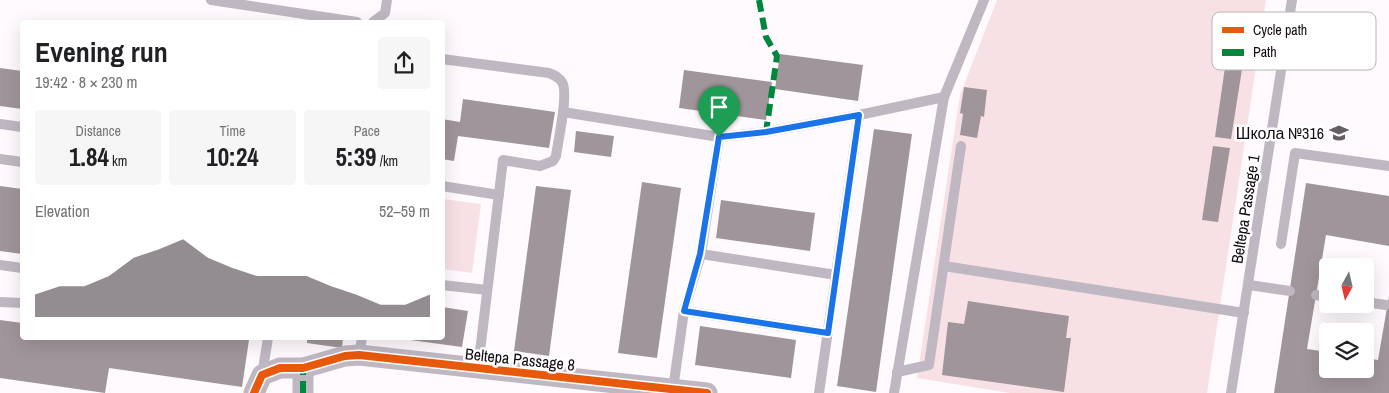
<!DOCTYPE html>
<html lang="en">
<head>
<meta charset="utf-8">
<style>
	:root { --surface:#fff; --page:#f6f6f6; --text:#202124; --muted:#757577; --accent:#665e64 }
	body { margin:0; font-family:"Archivo Narrow",sans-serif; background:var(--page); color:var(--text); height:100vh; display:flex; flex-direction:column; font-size:19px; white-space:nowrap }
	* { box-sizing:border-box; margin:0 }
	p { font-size:16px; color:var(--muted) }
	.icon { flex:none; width:28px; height:28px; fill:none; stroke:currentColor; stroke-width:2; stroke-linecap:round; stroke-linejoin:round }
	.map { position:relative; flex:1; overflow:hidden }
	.panel { position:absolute; left:20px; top:20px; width:425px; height:320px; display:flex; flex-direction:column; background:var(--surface); border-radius:5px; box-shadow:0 5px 20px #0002 }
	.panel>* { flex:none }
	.needle { width:32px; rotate:188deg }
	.buttons { position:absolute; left:1319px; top:258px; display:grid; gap:10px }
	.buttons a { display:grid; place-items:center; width:55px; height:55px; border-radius:5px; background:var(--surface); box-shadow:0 5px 20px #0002; font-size:25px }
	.pin { position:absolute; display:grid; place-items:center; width:42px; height:42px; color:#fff; margin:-51px -21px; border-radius:50% 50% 50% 0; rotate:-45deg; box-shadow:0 0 5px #0007 }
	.pin .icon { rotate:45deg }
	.round { display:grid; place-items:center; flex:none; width:52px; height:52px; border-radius:5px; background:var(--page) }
	.headline { display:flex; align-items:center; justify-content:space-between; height:85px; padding:0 15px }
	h1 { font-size:28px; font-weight:800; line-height:38px }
	.stats { display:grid; grid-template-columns:repeat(3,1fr); gap:8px; height:85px; padding:5px 15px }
	.stats div { display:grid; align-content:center; border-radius:5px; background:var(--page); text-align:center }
	.stats b { font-size:25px; font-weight:800 }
	.stats small { font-size:14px; font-weight:400 }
	.stats p { font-size:14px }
	.chart { height:140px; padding:10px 15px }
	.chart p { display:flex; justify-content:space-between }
	.chart svg { width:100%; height:90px; margin-top:5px; fill:var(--accent); opacity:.7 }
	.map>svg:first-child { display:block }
</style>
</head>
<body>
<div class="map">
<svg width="1389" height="393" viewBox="0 0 1389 393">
	<rect width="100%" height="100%" fill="#fefafd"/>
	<!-- green -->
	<g fill="#f8e1e5">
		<path d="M997,0h269l-59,393h-197l-93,-15 43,-283z"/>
		<path d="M443,199l38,5 -9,69 -29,-4z"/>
	</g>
	<!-- building -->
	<g fill="#a0959b">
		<path d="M780,54l83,11 -5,36 -83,-12z"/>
		<path d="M1226,60l17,3 -12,76 -16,-2z"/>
		<path d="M0,68l22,3v38l-22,-3z"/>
		<path d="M684,70l88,12 -6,38 -87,-12z"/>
		<path d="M964,87l23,3 -3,27 -3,-1 -4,22 -17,-3 3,-21 -3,-1z"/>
		<path d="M463,99l92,13 -6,36 -91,-12 -4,25 -12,-2v-40l18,3z"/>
		<path d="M874,129l38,5 -36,258 -39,-6z"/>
		<path d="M576,131l38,5 -3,21 -37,-5z"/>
		<path d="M1213,146l17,2 -12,74 -16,-2z"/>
		<path d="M642,182l39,6 -24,170 -39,-5z"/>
		<path d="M1306,183l83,13v50l-63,-11 -19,114 21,3v17h37v-11l13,2 11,-64v97h-115z"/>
		<path d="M0,186l22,3v65l-22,-3z"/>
		<path d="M536,186l35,4 -22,166 -35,-5z"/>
		<path d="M721,200l94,13 -5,38 -94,-13z"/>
		<path d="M968,301l101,15 -3,22h5l-7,54 -122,-17 6,-53 16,2z"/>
		<path d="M442,307l26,4 -6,36 -59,-8 39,-1z"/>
		<path d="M0,320l22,3v15h213l14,2 -7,47 -133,-19 -4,25 -105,-15z"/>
		<path d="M700,326l96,14 -5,38 -96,-13z"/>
		<path d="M307,338h36l-1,10 -35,-5z"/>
	</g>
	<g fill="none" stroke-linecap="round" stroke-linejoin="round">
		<!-- lane -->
		<g stroke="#bfb8c3" stroke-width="10">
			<path d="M211,0l146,22"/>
			<path d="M373,22l12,-9 2,-13"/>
			<path d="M442,59l107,14c5,2 10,4 13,9 7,11 -4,59 -6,74l-3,5 -13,5 -37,-6 -25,208"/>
			<path d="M563,112l156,25"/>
			<path d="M859,115l85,-18"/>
			<path d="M0,124l22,3"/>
			<path d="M0,159l22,3"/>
			<path d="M442,186l57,9"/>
			<path d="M1281,244l14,-91 94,13"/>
			<path d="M701,254l135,21"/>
			<path d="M0,265l22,3"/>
			<path d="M944,266l300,47"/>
			<path d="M442,285l45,5"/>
			<path d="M1249,285l41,6"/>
			<path d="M1316,295l12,2"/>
			<path d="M0,302l22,1"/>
			<path d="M1365,302l21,3"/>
			<path d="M684,311l144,22"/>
			<path d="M359,355l3,-17"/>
			<path d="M897,372l32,-7 32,-219"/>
			<path d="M262,375l6,-37"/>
			<path d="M673,389l11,-78 17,-57 18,-117 47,-5 93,-17 -40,278"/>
			<path d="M894,393l50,-296 40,-97"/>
			<path d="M1231,393l61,-393"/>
		</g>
		<!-- street -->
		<g stroke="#bfb8c3" stroke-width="21">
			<path d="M254,393l8,-18 18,-7h23l42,-12 14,-1 348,38"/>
			<path d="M303,393v-25"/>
		</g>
		<!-- quiet -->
		<g stroke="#00873e" stroke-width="6" stroke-dasharray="12 6" stroke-linecap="butt">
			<path d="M759,0l7,37 11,19 -11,76"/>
			<path d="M303,393v-25"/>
		</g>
		<!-- cycleway casing -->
		<g stroke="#fff" stroke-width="11">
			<path id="cycleway" d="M254,393l8,-18 18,-7h23l42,-12 14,-1 348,38"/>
		</g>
		<!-- cycleway -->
		<use href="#cycleway" stroke="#e8590c" stroke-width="8"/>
	</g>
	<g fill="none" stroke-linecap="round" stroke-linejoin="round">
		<!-- route casing -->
		<g stroke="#fff" stroke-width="10">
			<path id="route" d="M859,115l-31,218 -144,-22 16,-57 19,-117 47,-5z"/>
		</g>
		<!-- route -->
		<use href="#route" stroke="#1a73e8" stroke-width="6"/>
	</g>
	<!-- icons -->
	<defs>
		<g id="school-bare" transform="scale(1.5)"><path d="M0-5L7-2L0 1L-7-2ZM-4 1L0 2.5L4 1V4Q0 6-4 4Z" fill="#665e64" stroke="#fff" stroke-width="2.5" paint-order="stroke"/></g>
	</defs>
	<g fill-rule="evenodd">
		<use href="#school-bare" x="1339" y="133"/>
	</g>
	<g text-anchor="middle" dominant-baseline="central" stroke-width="5" stroke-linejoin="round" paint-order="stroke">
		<!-- poi labels -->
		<g font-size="16" fill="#140a12" stroke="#fff" text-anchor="end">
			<text x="1324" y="133">Школа №316</text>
		</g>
		<!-- street labels -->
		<g font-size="16" fill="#140a12" stroke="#fff">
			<text transform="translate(1245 209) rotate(-81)">Beltepa Passage 1</text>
			<text transform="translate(520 359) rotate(6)">Beltepa Passage 8</text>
		</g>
	</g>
	<!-- legend -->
	<rect x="1212" y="12" width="164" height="58" rx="8" fill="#fff" stroke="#b8b6b8" stroke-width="1"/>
	<rect x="1222" y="27" width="22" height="6" fill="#e8590c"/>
	<rect x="1222" y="49" width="22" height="7" fill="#00873e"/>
	<g font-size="14" fill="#140a12">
		<text x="1253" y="35">Cycle path</text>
		<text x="1253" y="57">Path</text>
	</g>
</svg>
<div class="buttons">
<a><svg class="needle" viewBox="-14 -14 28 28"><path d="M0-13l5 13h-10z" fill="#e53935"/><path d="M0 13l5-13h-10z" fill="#757577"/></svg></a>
<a><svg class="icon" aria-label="layers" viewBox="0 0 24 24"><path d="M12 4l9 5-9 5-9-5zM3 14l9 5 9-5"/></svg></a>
</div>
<div class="pin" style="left:719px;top:137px;background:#1e9e55"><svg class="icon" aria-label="arrive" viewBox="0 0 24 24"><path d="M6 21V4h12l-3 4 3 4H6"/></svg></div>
<section class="panel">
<div class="headline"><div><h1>Evening run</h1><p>19:42 · 8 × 230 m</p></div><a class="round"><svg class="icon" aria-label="share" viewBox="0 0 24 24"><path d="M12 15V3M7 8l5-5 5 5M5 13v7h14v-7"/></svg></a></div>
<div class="stats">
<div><p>Distance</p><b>1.84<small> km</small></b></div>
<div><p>Time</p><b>10:24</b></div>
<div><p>Pace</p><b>5:39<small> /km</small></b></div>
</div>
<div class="chart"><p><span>Elevation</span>52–59 m</p>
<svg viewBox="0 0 160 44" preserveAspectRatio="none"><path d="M0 44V33L10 29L20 29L30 24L40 15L50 11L60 6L70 15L80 20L90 24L100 24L110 24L120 29L130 33L140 38L150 38L160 33V44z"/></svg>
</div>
</section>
</div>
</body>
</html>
